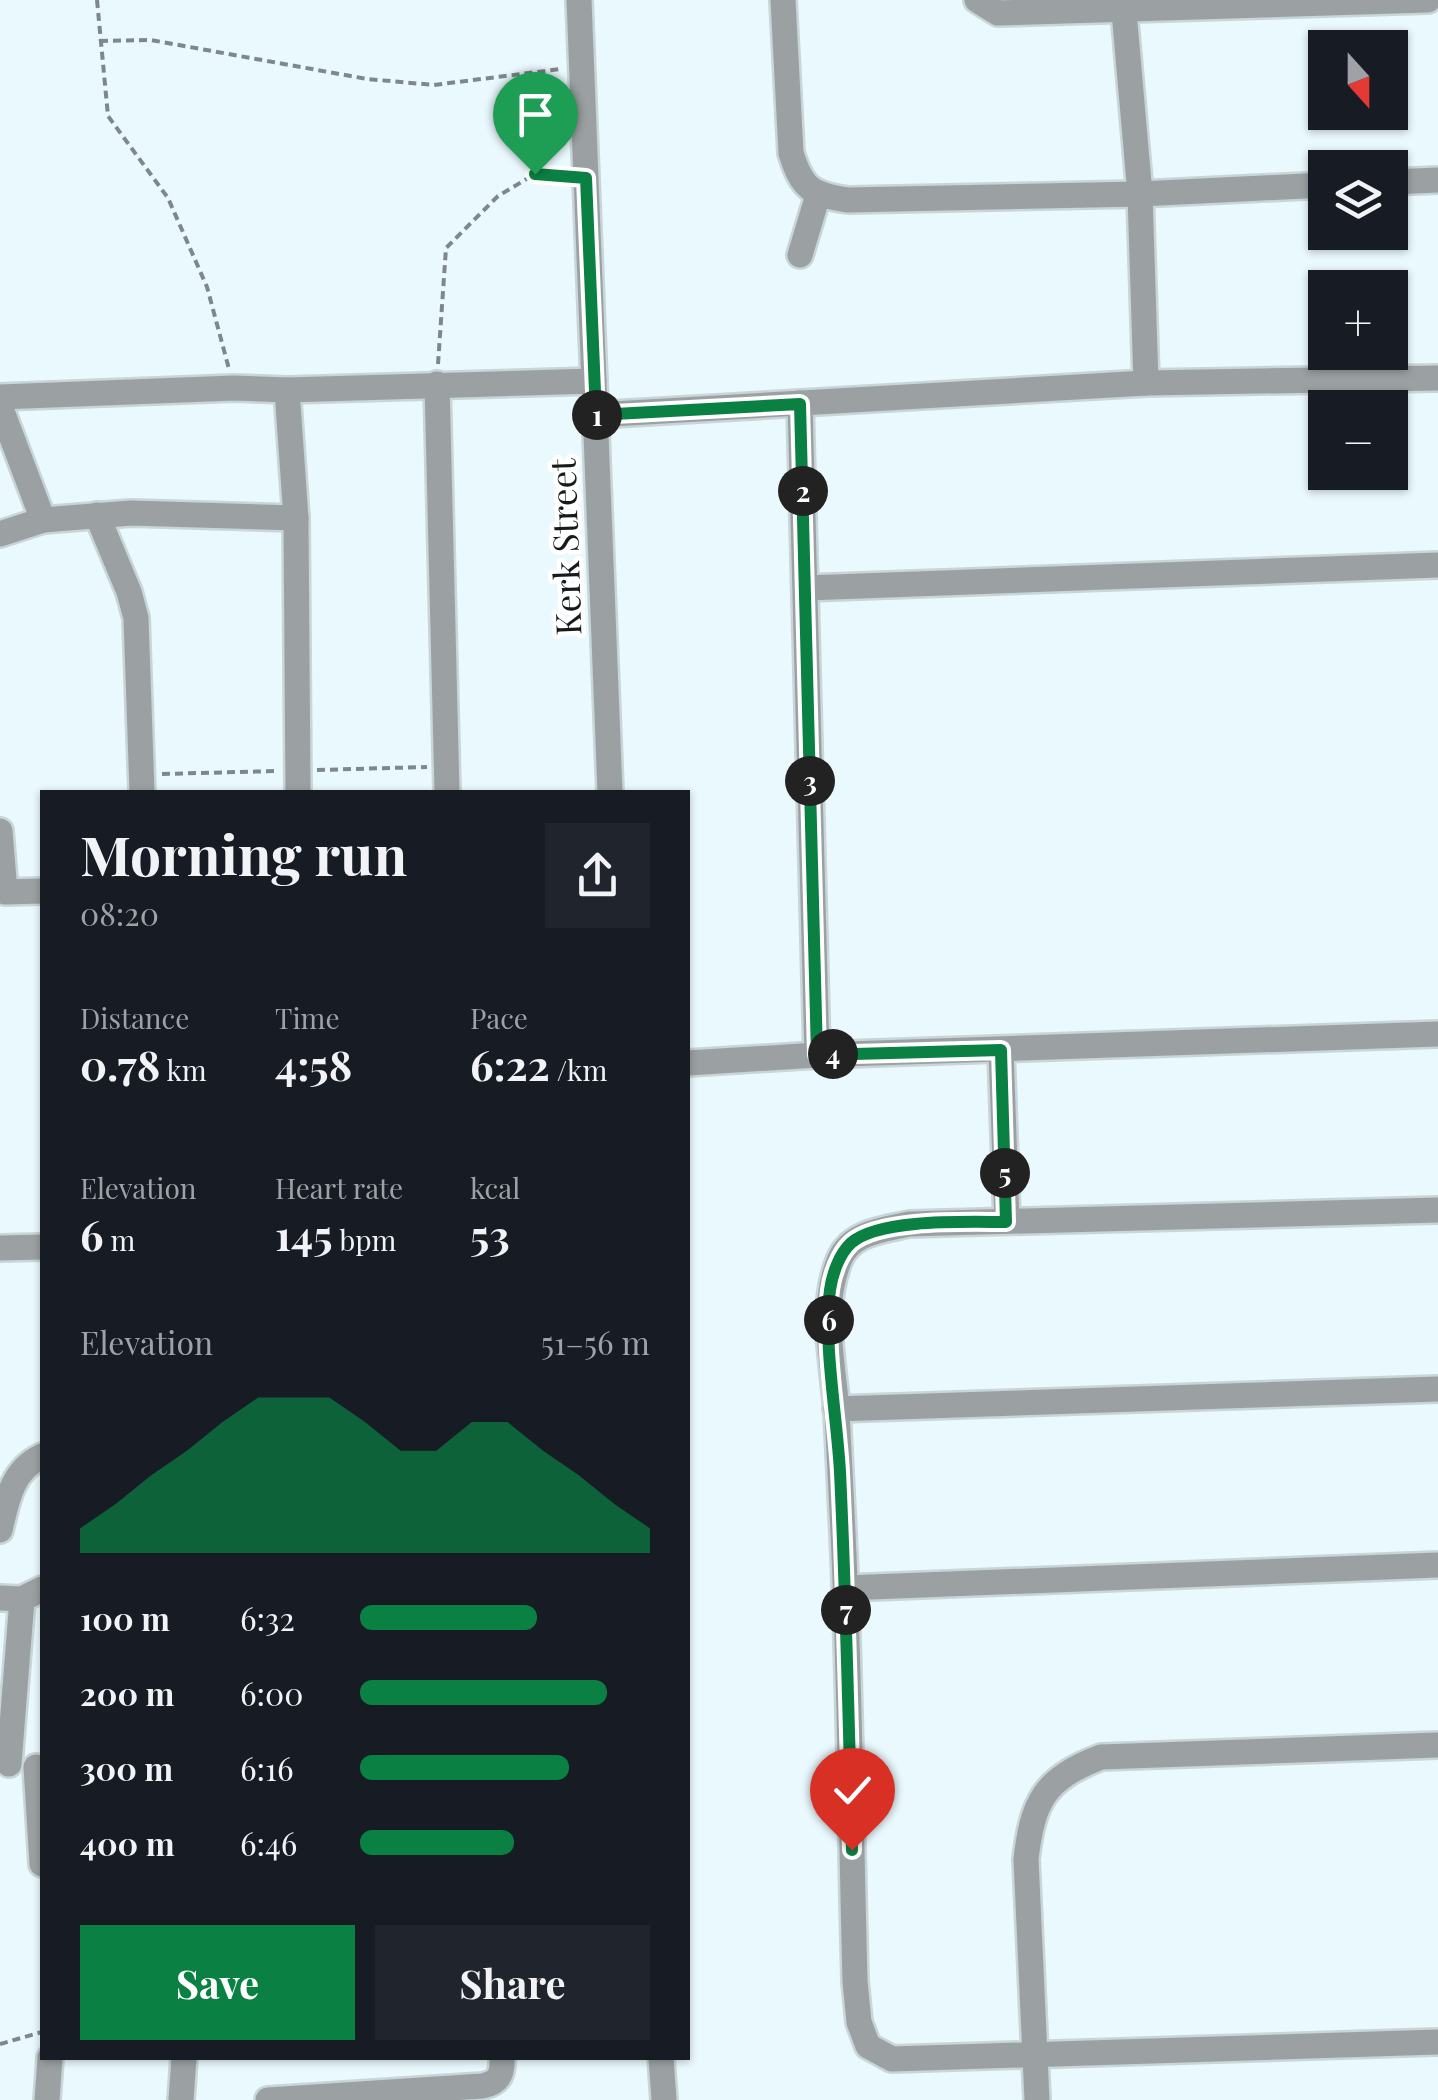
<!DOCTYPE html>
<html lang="en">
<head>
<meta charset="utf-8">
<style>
	:root { --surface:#171b24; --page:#20242c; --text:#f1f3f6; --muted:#9ea1a6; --accent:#0b8043 }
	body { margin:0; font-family:"Playfair Display",serif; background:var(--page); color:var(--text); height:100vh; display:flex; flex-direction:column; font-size:38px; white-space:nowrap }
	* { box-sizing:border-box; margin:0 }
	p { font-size:32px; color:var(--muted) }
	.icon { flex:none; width:55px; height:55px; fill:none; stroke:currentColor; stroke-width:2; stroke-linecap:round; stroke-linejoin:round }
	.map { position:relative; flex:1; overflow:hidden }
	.drawer { position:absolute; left:40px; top:790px; width:650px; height:1270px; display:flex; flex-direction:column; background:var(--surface); border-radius:0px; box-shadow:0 2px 8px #0004 }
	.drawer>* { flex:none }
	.needle { width:65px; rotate:159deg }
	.controls { position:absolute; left:1308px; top:30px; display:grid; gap:20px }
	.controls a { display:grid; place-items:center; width:100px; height:100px; border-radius:0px; background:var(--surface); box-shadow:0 2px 8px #0004; font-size:50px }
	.pin { position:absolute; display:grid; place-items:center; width:85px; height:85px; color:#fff; margin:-102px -42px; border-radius:50% 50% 50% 0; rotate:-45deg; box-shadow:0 0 10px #0007 }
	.pin .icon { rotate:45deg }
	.km { position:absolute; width:50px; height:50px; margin:-25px; border-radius:50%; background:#222; color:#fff; font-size:28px; line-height:50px; text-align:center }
	.round { display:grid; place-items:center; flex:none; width:105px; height:105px; border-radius:0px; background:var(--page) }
	.overview { display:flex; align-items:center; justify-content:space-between; height:170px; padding:0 40px }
	h1 { font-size:55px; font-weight:700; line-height:75px }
	.metrics { display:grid; grid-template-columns:repeat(3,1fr); gap:15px; height:170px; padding:10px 40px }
	.metrics div { display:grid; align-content:center }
	.metrics b { font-size:42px; font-weight:700 }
	.metrics small { font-size:28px; font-weight:400 }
	.metrics p { font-size:28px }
	.chart { height:280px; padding:20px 40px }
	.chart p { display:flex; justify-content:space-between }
	.chart svg { width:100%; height:180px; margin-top:10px; fill:var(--accent); opacity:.7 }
	.primary-button { display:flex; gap:20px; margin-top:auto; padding:20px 40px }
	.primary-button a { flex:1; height:115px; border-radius:0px; background:var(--accent); color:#fff; font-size:40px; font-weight:700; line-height:115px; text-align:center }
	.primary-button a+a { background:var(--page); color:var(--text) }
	ul { padding:0 40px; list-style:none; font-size:32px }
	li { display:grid; grid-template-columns:160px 120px 1fr; align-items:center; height:75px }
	li i { height:25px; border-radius:12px; background:var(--accent) }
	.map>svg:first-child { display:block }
</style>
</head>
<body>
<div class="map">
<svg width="1438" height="2100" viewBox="0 0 1438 2100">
	<rect width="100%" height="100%" fill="#eaf9fd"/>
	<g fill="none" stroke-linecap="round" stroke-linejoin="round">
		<!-- minor casing -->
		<g stroke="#c8d5d9" stroke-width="30">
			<g id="minor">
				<path d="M579,0l31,792"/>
				<path d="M783,0l8,153c11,36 21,42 57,47l292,-6 185,-9"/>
				<path d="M977,0l21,13 430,-13"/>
				<path d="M1123,0l17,194 6,189"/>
				<path d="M1390,182l48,-2"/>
				<path d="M800,255l18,-60"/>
				<path d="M437,384l10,408"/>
				<path d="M0,397l234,-9 53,2 307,-9"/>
				<path d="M800,403l17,652"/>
				<path d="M0,406l43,114"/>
				<path d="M595,415l551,-32 292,-5"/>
				<path d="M97,515l32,77 7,26 6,174"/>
				<path d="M296,518l2,274"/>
				<path d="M0,534l43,-14 88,-7 165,5 -9,-128"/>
				<path d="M806,588l632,-23"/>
				<path d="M0,831l5,61 37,-1"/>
				<path d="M1001,1050l6,171"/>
				<path d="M688,1063l129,-8 621,-21"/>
				<path d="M1438,1210l-529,14c-26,6 -59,8 -70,37 -19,48 -6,100 -2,150 2,40 4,81 6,122 7,149 8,299 12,448l4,41 9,24 24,13 546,-17"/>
				<path d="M0,1248l42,-1"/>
				<path d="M836,1409l602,-20"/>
				<path d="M0,1530c7,-30 12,-60 42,-74"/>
				<path d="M846,1588l592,-23"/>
				<path d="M0,1598l22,1 20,-10"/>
				<path d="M9,1764l13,-165"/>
				<path d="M36,1767l6,97"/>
				<path d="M661,2058l3,42"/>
				<path d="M47,2100l3,-42"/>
				<path d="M181,2100l3,-42"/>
				<path d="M268,2100l214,-14c17,-3 21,-12 20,-28"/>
				<path d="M1037,2100l-11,-241c7,-58 18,-80 75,-102l337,-12"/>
			</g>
		</g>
		<!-- path -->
		<g stroke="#7e888a" stroke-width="4" stroke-dasharray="8 5" stroke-linecap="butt">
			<path d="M97,0l11,116 60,82 39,89 22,82"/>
			<path d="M100,41l51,-1 216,39 67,6 126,-16"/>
			<path d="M438,364l8,-116 52,-52 37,-22 27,2"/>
			<path d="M317,770l110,-3"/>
			<path d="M162,774l115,-3"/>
			<path d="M0,2044l42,-12"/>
		</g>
		<!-- minor -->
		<use href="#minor" stroke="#9ba1a2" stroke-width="25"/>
	</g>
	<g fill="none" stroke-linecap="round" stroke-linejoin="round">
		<!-- route casing -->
		<g stroke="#fff" stroke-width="20">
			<path id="route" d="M535,174l51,4 10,237 204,-11 17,651 184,-5 5,172c-37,0 -127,-4 -155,21 -12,11 -19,32 -21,47 -7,53 7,126 10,182 6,126 9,252 12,378"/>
		</g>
		<!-- route -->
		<use href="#route" stroke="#0b8043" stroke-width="12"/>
	</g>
	<g text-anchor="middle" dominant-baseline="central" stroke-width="9" stroke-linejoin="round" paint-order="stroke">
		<!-- street labels -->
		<g font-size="35" fill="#151a1b" stroke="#fff">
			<text transform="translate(564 547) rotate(-92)">Kerk Street</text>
		</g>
	</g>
</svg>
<div class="controls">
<a><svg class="needle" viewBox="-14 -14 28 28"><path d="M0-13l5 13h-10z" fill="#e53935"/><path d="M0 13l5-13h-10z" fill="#9ea1a6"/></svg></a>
<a><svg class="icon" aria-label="layers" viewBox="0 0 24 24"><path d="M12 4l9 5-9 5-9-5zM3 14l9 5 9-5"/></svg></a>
<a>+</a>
<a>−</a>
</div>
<div class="pin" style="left:535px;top:174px;background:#1e9e55"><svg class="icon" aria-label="arrive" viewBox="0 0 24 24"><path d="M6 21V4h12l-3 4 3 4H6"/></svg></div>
<div class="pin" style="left:852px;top:1850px;background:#d93025"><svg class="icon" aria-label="check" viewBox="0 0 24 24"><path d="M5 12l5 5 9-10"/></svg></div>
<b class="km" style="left:597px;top:415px">1</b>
<b class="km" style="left:803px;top:491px">2</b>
<b class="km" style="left:810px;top:781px">3</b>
<b class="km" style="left:833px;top:1054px">4</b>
<b class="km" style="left:1005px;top:1173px">5</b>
<b class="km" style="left:829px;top:1320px">6</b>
<b class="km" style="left:846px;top:1610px">7</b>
<section class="drawer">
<div class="overview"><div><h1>Morning run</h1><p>08:20</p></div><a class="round"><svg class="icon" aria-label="share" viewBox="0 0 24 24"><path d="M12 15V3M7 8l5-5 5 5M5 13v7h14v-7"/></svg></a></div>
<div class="metrics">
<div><p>Distance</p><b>0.78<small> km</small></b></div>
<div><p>Time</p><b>4:58</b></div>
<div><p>Pace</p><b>6:22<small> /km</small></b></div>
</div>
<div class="metrics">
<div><p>Elevation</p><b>6<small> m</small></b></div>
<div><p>Heart rate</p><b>145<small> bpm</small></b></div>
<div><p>kcal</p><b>53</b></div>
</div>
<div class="chart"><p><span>Elevation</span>51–56 m</p>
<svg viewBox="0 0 160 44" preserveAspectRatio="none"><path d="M0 44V38L10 32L20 25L30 19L40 12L50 6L60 6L70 6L80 12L90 19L100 19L110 12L120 12L130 19L140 25L150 32L160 38V44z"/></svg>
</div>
<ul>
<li><b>100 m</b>6:32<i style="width:61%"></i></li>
<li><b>200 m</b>6:00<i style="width:85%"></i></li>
<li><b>300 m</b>6:16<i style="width:72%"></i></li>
<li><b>400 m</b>6:46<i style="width:53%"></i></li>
</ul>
<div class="primary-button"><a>Save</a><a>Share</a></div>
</section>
</div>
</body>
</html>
